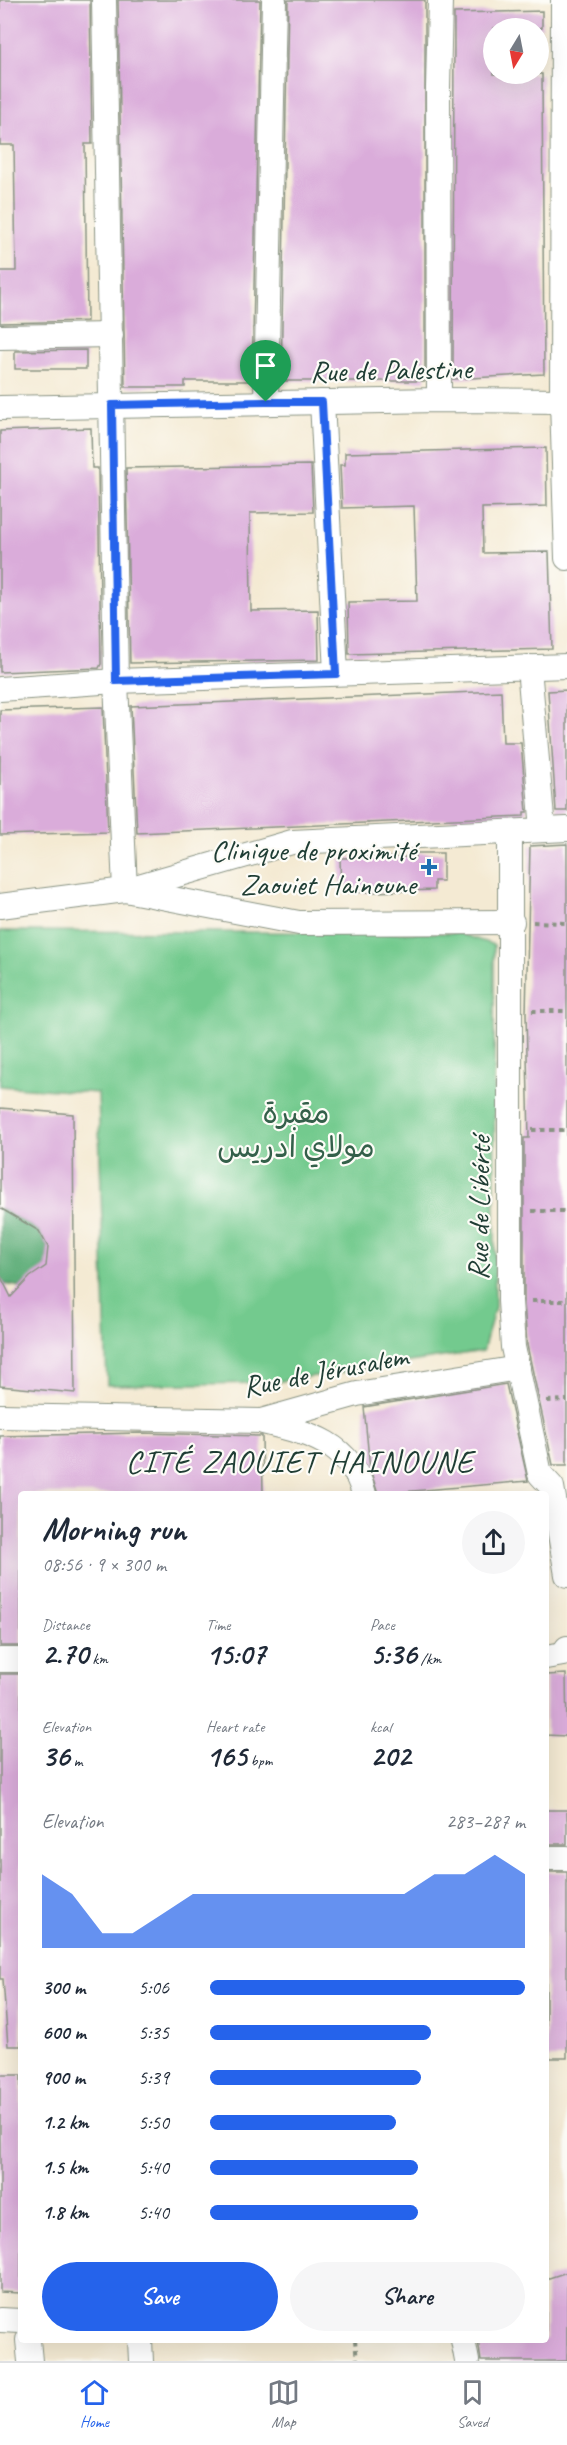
<!DOCTYPE html>
<html lang="en">
<head>
<meta charset="utf-8">
<style>
	:root { --surface:#fff; --page:#f6f6f7; --text:#1f2937; --muted:#747a83; --line:#e0e1e3; --accent:#2563eb }
	body { margin:0; font-family:Caveat,"Playpen Sans Arabic",sans-serif; background:var(--page); color:var(--text); height:100vh; display:flex; flex-direction:column; font-size:22px; white-space:nowrap }
	* { box-sizing:border-box; margin:0 }
	p { font-size:20px; color:var(--muted) }
	.icon { flex:none; width:33px; height:33px; fill:none; stroke:currentColor; stroke-width:2; stroke-linecap:round; stroke-linejoin:round }
	.map { position:relative; flex:1; overflow:hidden }
	.details { position:absolute; left:18px; top:1491px; width:531px; height:852px; display:flex; flex-direction:column; background:var(--surface); border-radius:6px; box-shadow:0 6px 24px #0002 }
	.details>* { flex:none }
	.needle { width:39px; rotate:190deg }
	.tools { position:absolute; left:483px; top:18px; display:grid; gap:12px }
	.tools a { display:grid; place-items:center; width:66px; height:66px; border-radius:50%; background:var(--surface); box-shadow:0 6px 24px #0002; font-size:30px }
	.pin { position:absolute; display:grid; place-items:center; width:51px; height:51px; color:#fff; margin:-62px -26px; border-radius:50% 50% 50% 0; rotate:-45deg; box-shadow:0 0 6px #0007 }
	.pin .icon { rotate:45deg }
	.round { display:grid; place-items:center; flex:none; width:63px; height:63px; border-radius:32px; background:var(--page) }
	.head { display:flex; align-items:center; justify-content:space-between; height:102px; padding:0 24px }
	h1 { font-size:33px; font-weight:700; line-height:45px }
	.metrics { display:grid; grid-template-columns:repeat(3,1fr); gap:9px; height:102px; padding:6px 24px }
	.metrics div { display:grid; align-content:center }
	.metrics b { font-size:30px; font-weight:700 }
	.metrics small { font-size:16px; font-weight:400 }
	.metrics p { font-size:16px }
	.chart { height:168px; padding:12px 24px }
	.chart p { display:flex; justify-content:space-between }
	.chart svg { width:100%; height:108px; margin-top:6px; fill:var(--accent); opacity:.7 }
	.action { display:flex; gap:12px; margin-top:auto; padding:12px 24px }
	.action a { flex:1; height:69px; border-radius:36px; background:var(--accent); color:#fff; font-size:24px; font-weight:700; line-height:69px; text-align:center }
	.action a+a { background:var(--page); color:var(--text) }
	ul { padding:0 24px; list-style:none; font-size:20px }
	li { display:grid; grid-template-columns:96px 72px 1fr; align-items:center; height:45px }
	li i { height:15px; border-radius:8px; background:var(--accent) }
	.tab-bar { display:flex; justify-content:space-around; align-items:center; height:84px; border-top:2px solid var(--line); background:var(--surface); font-size:16px; color:var(--muted) }
	.tab-bar a { display:grid; justify-items:center; gap:3px }
	.tab-bar .active { color:var(--accent) }
	.map>svg:first-child { display:block }
</style>
</head>
<body>
<div class="map">
<svg width="567" height="2361" viewBox="0 0 567 2361">
	<rect width="100%" height="100%" fill="#fdfcf7"/>
	<filter id="ink" filterUnits="userSpaceOnUse"><feTurbulence type="fractalNoise" baseFrequency=".0167" numOctaves="2"/><feDisplacementMap in="SourceGraphic" scale="12" xChannelSelector="R" yChannelSelector="G"/><feConvolveMatrix kernelMatrix="1 2 1 2 8 2 1 2 1" color-interpolation-filters="sRGB"/></filter>
	<filter id="wash" filterUnits="userSpaceOnUse"><feTurbulence type="fractalNoise" baseFrequency=".008" numOctaves="4" result="noise"/><feDisplacementMap in="SourceGraphic" scale="24" xChannelSelector="R" yChannelSelector="G"/><feGaussianBlur stdDeviation="1.35" result="paint"/><feColorMatrix in="noise" values="0 0 0 0 0 0 0 0 0 0 0 0 0 0 0 0 0 1.4 0 .05"/><feComposite in="paint" operator="in"/></filter>
	<g filter="url(#wash)">
		<rect width="100%" height="100%" fill="#f4ead3"/>
		<!-- green -->
		<path fill="#73ca8e" stroke="#498461" stroke-width="1.5" d="M0,931l458,2 36,12 1,362 -12,44 -215,32 -161,2 -9,-292 -98,-7z"/>
		<!-- forest -->
		<path fill="#5eae79" stroke="#3e7656" stroke-width="1.5" d="M0,1208l39,23 9,16 -2,19 -26,21 -16,-3 -4,-9z"/>
		<g id="blocks">
			<!-- building -->
			<g fill="#daacda">
				<path d="M0,0h90l2,144h-7l2,177 -87,2v-52h16l-2,-126h-14z"/>
				<path d="M118,0h142l-8,381h-67v6h-60z"/>
				<path d="M288,0h137v381h-144z"/>
				<path d="M542,11v17h-48v46h48l2,300 -91,5 1,-366z"/>
				<path d="M86,350v19h-71v-18z"/>
				<path d="M91,428l1,40h6l3,196 -2,4 -99,4v-241z"/>
				<path d="M546,448l1,58 -65,2 1,45 66,-1 3,97 -203,5 -1,-52 69,-1 -3,-95 -72,2 -2,-43h5v-12z"/>
				<path d="M311,465l2,47 -63,1 1,98 67,-1 1,50 -189,3 -4,-195z"/>
				<path d="M567,690v121h-11l-8,-120z"/>
				<path d="M501,691l2,52h18l6,69h-3v4l-387,17 -6,-127z"/>
				<path d="M103,707l5,125 -108,3v-125z"/>
				<path d="M567,844v621h-14l-26,-120 -3,-44v-163h5l-3,-124 4,-168z"/>
				<path d="M415,853h28v28h-9v9l-93,3 -1,-35 75,-1z"/>
				<path d="M0,1108l73,6 2,279 -75,-7v-111l11,22 19,-20 16,-11 2,-19 -9,-16 -39,-23z"/>
				<path d="M506,1384l22,97 -150,13 -8,-25 -6,-62z"/>
				<path d="M140,1433l122,3 1,58h-242v152h-21v-210z"/>
				<path d="M0,1674h21v372h-13l-5,-67h-3z"/>
				<path d="M566,1674l1,62 -21,-1v-60z"/>
				<rect x="546" y="1810" width="21" height="34"/>
				<rect x="546" y="1872" width="21" height="186"/>
				<path d="M0,2075h21v218l-21,-1z"/>
				<path d="M567,2272v89h-86l-3,-21h68v-61z"/>
			</g>
		</g>
	</g>
	<g filter="url(#ink)">
		<use href="#blocks" fill-opacity="0" stroke="#8a9484" stroke-width="1.5"/>
		<g fill="none" stroke-linecap="round" stroke-linejoin="round">
			<!-- minor casing -->
			<g stroke="#8a9484" stroke-width="26">
				<g id="minor">
					<path d="M104,0l12,681 9,209 174,33 213,-1"/>
					<path d="M563,0l-1,401 5,157"/>
					<path d="M0,337l111,-2"/>
					<path d="M439,400l-1,-312 2,-88"/>
					<path d="M266,402l8,-402"/>
					<path d="M322,402l14,271"/>
					<path d="M0,408l439,-8 128,1"/>
					<path d="M529,667l14,163"/>
					<path d="M0,689l116,-8 451,-15"/>
					<path d="M510,833v468l3,46 27,127 12,13 15,88"/>
					<path d="M0,906l125,-16 167,-48 275,-13"/>
					<path d="M0,1416l261,5 96,-27 161,-26"/>
					<path d="M263,1422c46,11 88,21 101,72"/>
					<path d="M546,1657l17,-3 4,-6"/>
					<path d="M0,1660h21"/>
					<path d="M546,1858h21"/>
					<path d="M0,2320l21,1"/>
					<path d="M28,2340l2,21"/>
					<path d="M140,2340l1,21"/>
					<path d="M463,2340l4,21"/>
				</g>
			</g>
			<!-- path -->
			<g stroke="#8a9484" stroke-width="4" stroke-dasharray="4.5 4.5" stroke-linecap="butt">
				<path d="M533,922l34,1"/>
				<path d="M532,1011h35"/>
				<path d="M532,1130h35"/>
				<path d="M532,1211h35"/>
				<path d="M532,1301h35"/>
				<path d="M547,1401l20,-1"/>
				<path d="M355,2340l2,21"/>
			</g>
			<!-- minor -->
			<use href="#minor" stroke="#fff" stroke-width="24"/>
		</g>
	</g>
	<g fill="none" stroke-linecap="round" stroke-linejoin="round" filter="url(#ink)">
		<!-- route casing -->
		<g stroke="#fff" stroke-width="12">
			<path id="route" d="M266,402h56l14,272 -220,7 -4,-276z"/>
		</g>
		<!-- route -->
		<use href="#route" stroke="#2563eb" stroke-width="8"/>
	</g>
	<!-- markers -->
	<path fill="#1f6fb2" stroke="#fdfcf7" stroke-width="2" d="M426 858h6v6h6v6h-6v6h-6v-6h-6v-6h6z"/>
	<g text-anchor="middle" dominant-baseline="central" stroke-width="4.5" stroke-linejoin="round" paint-order="stroke">
		<!-- street labels -->
		<g font-size="30" fill="#1f3d34" stroke="#fdfcf7">
			<text transform="translate(391 370) rotate(-1)">Rue de Palestine</text>
			<text transform="translate(479 1208) rotate(-89)">Rue de Libérté</text>
			<text transform="translate(325 1371) rotate(-11)">Rue de Jérusalem</text>
		</g>
		<!-- poi labels -->
		<g font-size="30" fill="#1f3d34" stroke="#fdfcf7" text-anchor="end">
			<text x="416" y="850">Clinique de proximité<tspan x="416" dy="34">Zaouiet Hainoune</tspan></text>
		</g>
		<!-- park labels -->
		<g font-size="30" fill="#34604a" stroke="#fdfcf7">
			<text x="296" y="1113">مقبرة<tspan x="296" dy="34">مولاي ادريس</tspan></text>
		</g>
		<!-- neighbourhood labels -->
		<g font-size="32" letter-spacing="1.5" fill="#1f3d34" stroke="#fdfcf7">
			<text x="300" y="1461">CITÉ ZAOUIET HAINOUNE</text>
		</g>
	</g>
</svg>
<div class="tools">
<a><svg class="needle" viewBox="-14 -14 28 28"><path d="M0-13l5 13h-10z" fill="#e53935"/><path d="M0 13l5-13h-10z" fill="#747a83"/></svg></a>
</div>
<div class="pin" style="left:266px;top:402px;background:#1e9e55"><svg class="icon" aria-label="arrive" viewBox="0 0 24 24"><path d="M6 21V4h12l-3 4 3 4H6"/></svg></div>
<section class="details">
<div class="head"><div><h1>Morning run</h1><p>08:56 · 9 × 300 m</p></div><a class="round"><svg class="icon" aria-label="share" viewBox="0 0 24 24"><path d="M12 15V3M7 8l5-5 5 5M5 13v7h14v-7"/></svg></a></div>
<div class="metrics">
<div><p>Distance</p><b>2.70<small> km</small></b></div>
<div><p>Time</p><b>15:07</b></div>
<div><p>Pace</p><b>5:36<small> /km</small></b></div>
</div>
<div class="metrics">
<div><p>Elevation</p><b>36<small> m</small></b></div>
<div><p>Heart rate</p><b>165<small> bpm</small></b></div>
<div><p>kcal</p><b>202</b></div>
</div>
<div class="chart"><p><span>Elevation</span>283–287 m</p>
<svg viewBox="0 0 160 44" preserveAspectRatio="none"><path d="M0 44V14L10 22L20 38L30 38L40 30L50 22L60 22L70 22L80 22L90 22L100 22L110 22L120 22L130 14L140 14L150 6L160 14V44z"/></svg>
</div>
<ul>
<li><b>300 m</b>5:06<i style="width:100%"></i></li>
<li><b>600 m</b>5:35<i style="width:70%"></i></li>
<li><b>900 m</b>5:39<i style="width:67%"></i></li>
<li><b>1.2 km</b>5:50<i style="width:59%"></i></li>
<li><b>1.5 km</b>5:40<i style="width:66%"></i></li>
<li><b>1.8 km</b>5:40<i style="width:66%"></i></li>
</ul>
<div class="action"><a>Save</a><a>Share</a></div>
</section>
</div>
<nav class="tab-bar">
<a class="active"><svg class="icon" aria-label="home" viewBox="0 0 24 24"><path d="M3 11l9-7 9 7M6 9v11h12V9"/></svg>Home</a>
<a><svg class="icon" aria-label="map" viewBox="0 0 24 24"><path d="M3 6l6-2 6 2 6-2v14l-6 2-6-2-6 2zM9 4v14M15 6v14"/></svg>Map</a>
<a><svg class="icon" aria-label="saved" viewBox="0 0 24 24"><path d="M7 4h10v16l-5-4-5 4z"/></svg>Saved</a>
</nav>
</body>
</html>
